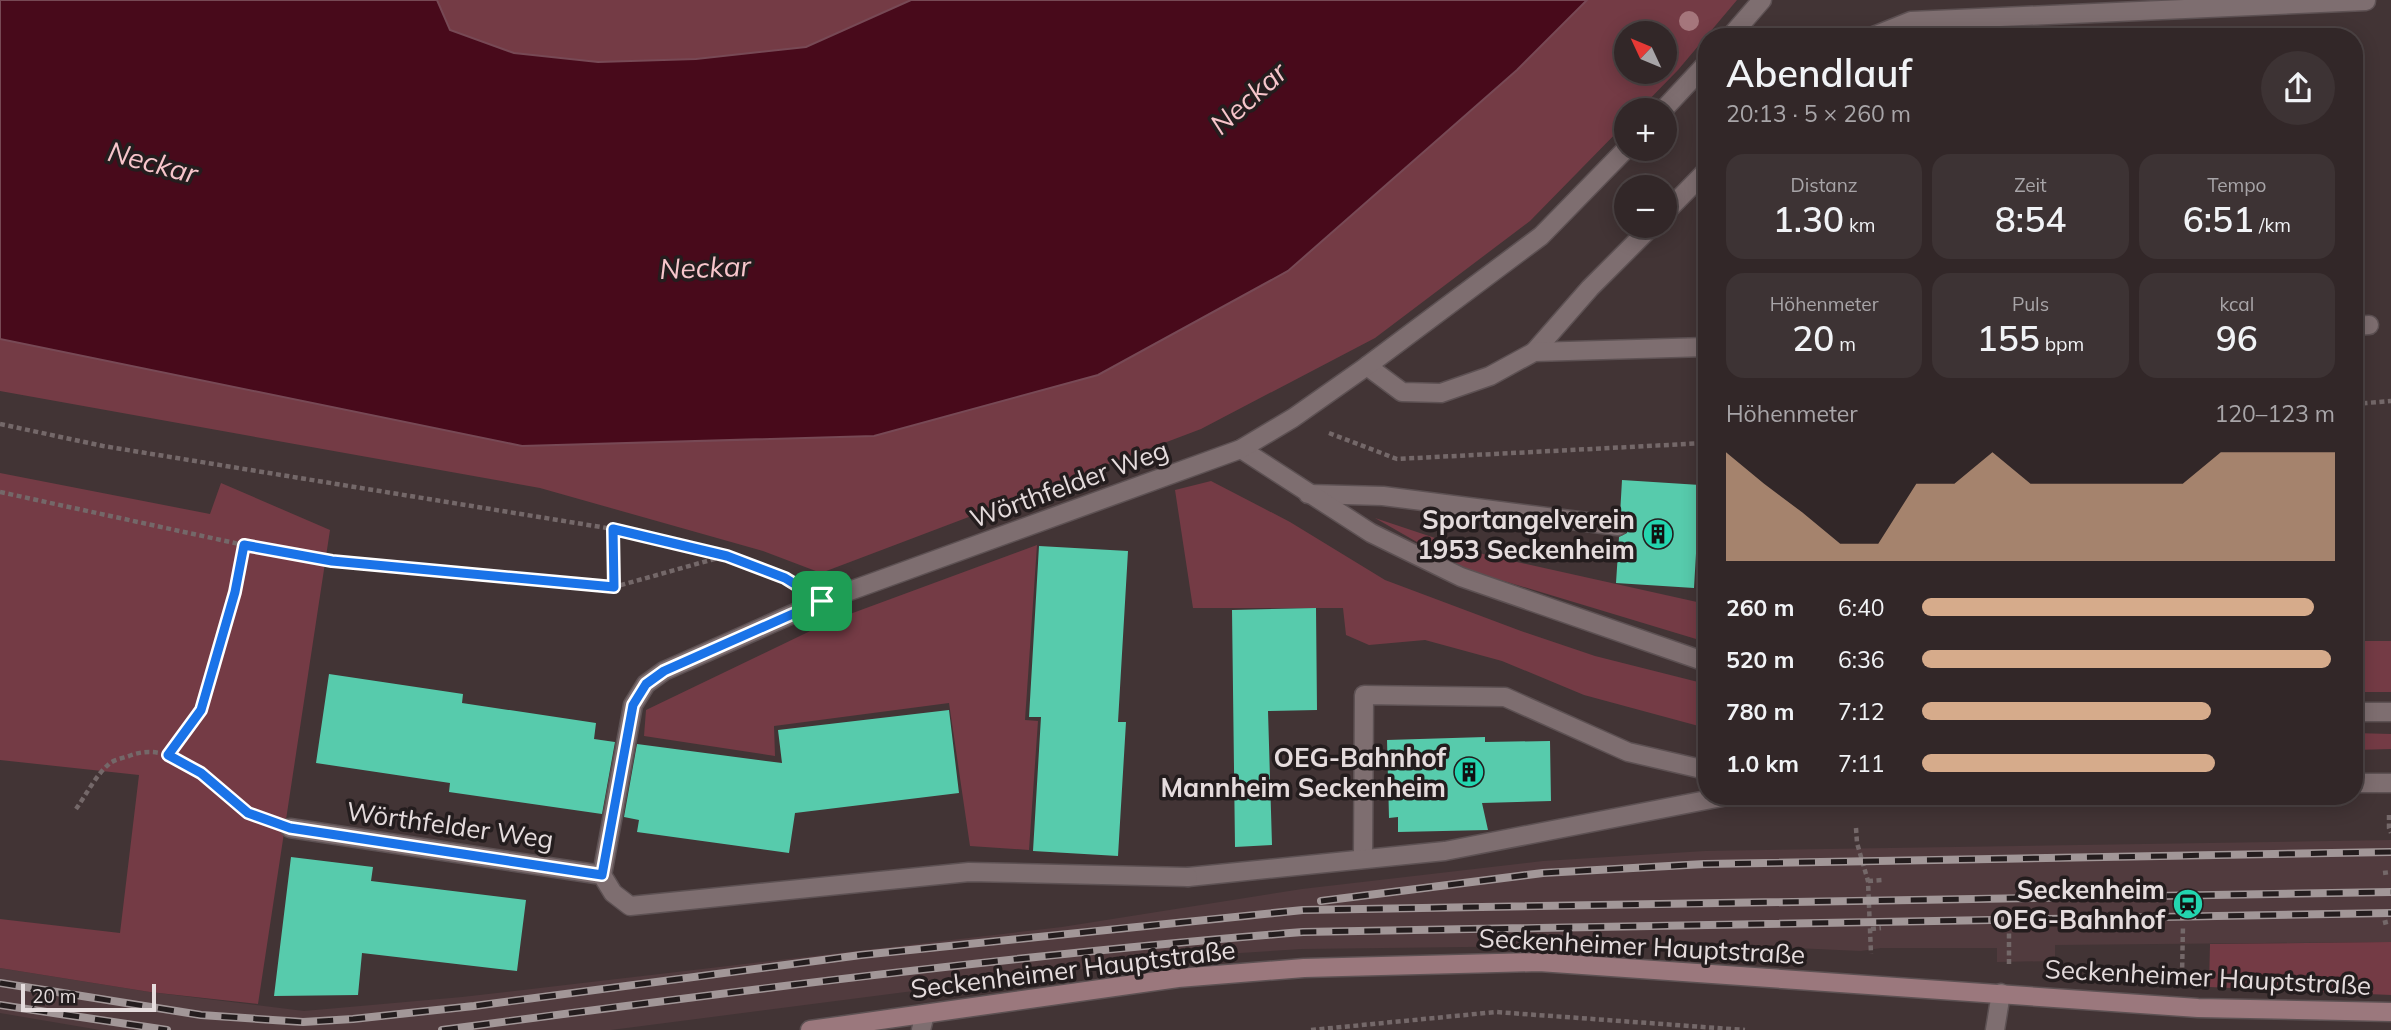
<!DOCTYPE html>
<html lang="de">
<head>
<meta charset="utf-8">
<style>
	:root { --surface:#322728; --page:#3d3334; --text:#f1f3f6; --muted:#a8a5a8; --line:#4d4445; --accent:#d6ab8b }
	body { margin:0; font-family:Mulish,sans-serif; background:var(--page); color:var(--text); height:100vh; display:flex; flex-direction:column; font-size:26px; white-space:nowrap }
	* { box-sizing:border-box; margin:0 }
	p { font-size:23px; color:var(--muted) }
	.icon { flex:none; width:38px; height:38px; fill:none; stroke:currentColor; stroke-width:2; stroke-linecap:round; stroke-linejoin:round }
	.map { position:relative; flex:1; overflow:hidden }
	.sheet { position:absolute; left:1698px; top:28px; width:665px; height:777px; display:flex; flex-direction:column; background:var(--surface); border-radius:28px; box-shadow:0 4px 18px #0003,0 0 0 2px var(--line) }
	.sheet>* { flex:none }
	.needle { width:46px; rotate:314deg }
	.tools { position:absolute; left:1614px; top:21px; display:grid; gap:14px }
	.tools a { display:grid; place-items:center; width:63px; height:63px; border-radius:50%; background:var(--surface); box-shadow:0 4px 18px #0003,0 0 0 2px var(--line); font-size:35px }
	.scale { position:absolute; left:21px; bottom:18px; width:135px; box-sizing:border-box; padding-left:7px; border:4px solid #e5dcdd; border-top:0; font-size:19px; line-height:24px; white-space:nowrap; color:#e5dcdd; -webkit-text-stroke:5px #241d1e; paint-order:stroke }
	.pin { position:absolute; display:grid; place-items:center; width:60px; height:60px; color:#fff; margin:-30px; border-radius:14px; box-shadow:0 4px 10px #0006 }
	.round { display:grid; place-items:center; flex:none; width:74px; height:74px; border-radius:37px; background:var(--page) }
	.summary { display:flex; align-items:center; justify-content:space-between; height:119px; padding:0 28px }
	h1 { font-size:38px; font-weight:600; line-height:52px }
	.figures { display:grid; grid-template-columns:repeat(3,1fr); gap:10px; height:119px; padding:7px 28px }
	.figures div { display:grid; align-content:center; border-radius:18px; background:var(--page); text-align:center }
	.figures b { font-size:35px; font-weight:600 }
	.figures small { font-size:19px; font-weight:400 }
	.figures p { font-size:19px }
	.chart { height:196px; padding:14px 28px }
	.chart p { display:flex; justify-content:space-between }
	.chart svg { width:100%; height:126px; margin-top:7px; fill:var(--accent); opacity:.7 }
	ul { padding:0 28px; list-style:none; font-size:23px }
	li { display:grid; grid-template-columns:112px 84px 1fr; align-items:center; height:52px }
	li i { height:18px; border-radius:9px; background:var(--accent) }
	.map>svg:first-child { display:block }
</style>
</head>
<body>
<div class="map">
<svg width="2391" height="1030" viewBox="0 0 2391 1030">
	<rect width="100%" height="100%" fill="#423435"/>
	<!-- built -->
	<path fill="#513b3e" d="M2391,840v102h-8l-328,3v16l-58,1v-14h-116l-20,3 -158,-7 -401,5 -125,8 -566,73h-511l-100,-17v-45l150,24 154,19 158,-14 600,-70 240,-38 241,-28 162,-10z"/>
	<!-- green -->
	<g fill="#743b45" fill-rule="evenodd">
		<path d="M0,0h1737l-59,70 -39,40h-13v13l-96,98 -155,117 -174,91 -380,144 -58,-22 -223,-63 -540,-97v-52l522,107 427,-281zM1626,33h38v39h-38z"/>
		<path d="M0,473l210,41 11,-31 109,47 -72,474 -108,-12 -150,-24v-49l120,14 19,-158 -139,-15z"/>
		<path d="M1211,481l79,41 95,58 136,51 74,25 111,28v44l-122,-33 -82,-34 -77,-21 -56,5 -23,-10 -3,-27h-150l-18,-118z"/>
		<path d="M1375,518l111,37 220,49v38l-242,-73z"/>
		<path d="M1037,545l-12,175 13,1 -9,129 -59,-4 -21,-143 -175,23 1,30 -131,-20 2,-26 185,-89z"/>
		<rect x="2354" y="641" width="37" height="51"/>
		<path d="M2354,733l37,1v15l-37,1z"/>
		<path d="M2391,942v53l-182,-8 1,-43z"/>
	</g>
	<!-- water -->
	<path fill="#480a1b" stroke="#774955" stroke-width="2" d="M0,0h437l13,30 64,23 84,9 98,-3 110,-12 105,-47h676l-70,70 -229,201 -190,104 -224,61 -352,10 -522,-107z"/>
	<!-- building -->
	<g fill="#57cbac">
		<path d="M1622,480l78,5 -6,103 -78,-5 3,-46 8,-4 2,-6 -1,-6 -8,-6z"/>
		<path d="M1039,546l89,5 -10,171h8l-8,134 -85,-5 8,-134h-12z"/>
		<path d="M1316,608l1,102 -49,1 4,134 -37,2 -3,-237z"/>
		<path d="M329,674l134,20 -1,9 134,20 -2,16 21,3 -13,72 -153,-22 1,-9 -134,-20z"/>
		<path d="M949,710l10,83 -164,20 -6,40 -152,-21 2,-12 -15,-3 13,-73 145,19 -4,-33z"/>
		<path d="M1485,737v5l65,-1 1,60 -69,2 6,27 -90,2v-15l-9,1 -2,-78z"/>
		<path d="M291,857l82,10 -2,14 155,19 -9,71 -155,-18 -4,42 -84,1z"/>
	</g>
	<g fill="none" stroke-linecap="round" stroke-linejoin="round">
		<!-- service casing -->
		<g stroke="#5d5153" stroke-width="21">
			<g id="service">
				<path d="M1871,37l40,-16 455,-20"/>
				<path d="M1664,214l42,-43"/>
				<path d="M2354,326l15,-1"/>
				<path d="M1534,352l56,-64 62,-62"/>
				<path d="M1367,366l35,26 39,1 49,-17 44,-24 172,-5"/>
				<path d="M1308,494l75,2 235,30"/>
				<path d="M2354,783h37"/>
				<path d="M1363,858l1,-163 141,2 123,55 78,18"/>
				<path d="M1188,877l257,-26 282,-55"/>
				<path d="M921,1030l4,-16"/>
				<path d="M1995,1030l6,-37"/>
			</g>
		</g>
		<!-- minor casing -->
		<g stroke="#5d5153" stroke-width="21">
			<g id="minor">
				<path d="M1730,37l32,-37"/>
				<path d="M1663,110l43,-46"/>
				<path d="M1241,449l130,84 90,44 245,85"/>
				<path d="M2354,712h37"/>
				<path d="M290,828l312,47 11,18 17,13 339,-34 219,5"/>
				<path d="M602,875l31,-170 13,-21 18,-13 158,-70 419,-152 52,-31 74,-52 174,-130 85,-87"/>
			</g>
		</g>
		<!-- secondary casing -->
		<g stroke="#5d5153" stroke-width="21">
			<path id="secondary" d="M810,1030l368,-52 126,-10 235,-6 659,46 193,4"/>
		</g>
		<!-- path -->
		<g stroke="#746869" stroke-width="4.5" stroke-dasharray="5 3.5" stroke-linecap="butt">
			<path d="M2354,404l37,-3"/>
			<path d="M0,424l103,22 510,83 114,27 63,25"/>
			<path d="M1329,433l68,26 309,-16"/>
			<path d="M0,492l244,53 88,16 282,26 111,-31"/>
			<path d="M613,529l1,58"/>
			<path d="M168,755l32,-45 35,-118 9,-47"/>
			<path d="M76,809c10,-14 20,-34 33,-45 4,-4 14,-6 20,-8 53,-21 88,46 132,62"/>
			<path d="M2389,815v13l2,5"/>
			<path d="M1856,828l1,15 11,38 3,73"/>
			<path d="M2383,873l8,-1"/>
			<path d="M1868,881l14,-1"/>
			<path d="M2383,923l8,-2"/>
			<path d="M1871,929l10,-1"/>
			<path d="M2009,964v-37"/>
			<path d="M2182,976l1,-51"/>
			<path d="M1311,1030l185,-18 249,18"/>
		</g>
		<!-- service -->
		<use href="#service" stroke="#7e6e70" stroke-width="18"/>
		<!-- minor -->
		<use href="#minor" stroke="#7e6e70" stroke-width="18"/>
		<!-- secondary -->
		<use href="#secondary" stroke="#9b787d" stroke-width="18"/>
		<!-- rail casing -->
		<g stroke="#a29798" stroke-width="8">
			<g id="rail">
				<path d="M1321,901l222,-28 162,-9 686,-12"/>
				<path d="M0,983l201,32 102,7 50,-3 121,-13 387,-51 442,-45 1088,-18"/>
				<path d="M0,1005l167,25"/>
				<path d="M442,1030c286,-38 573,-75 861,-98l1088,-19"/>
			</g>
		</g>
		<!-- rail -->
		<use href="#rail" stroke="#241d1e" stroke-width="5" stroke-dasharray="16" stroke-linecap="butt"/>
	</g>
	<!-- trees -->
	<circle fill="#a5767c" cx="1689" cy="21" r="10"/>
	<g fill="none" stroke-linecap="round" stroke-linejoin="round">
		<!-- route casing -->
		<g stroke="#fff" stroke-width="14">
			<path id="route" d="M613,529l114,27 58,22 37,23 -158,70 -18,13 -13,21 -31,170 -312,-47 -42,-15 -47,-40 -33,-18 33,-45 34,-118 9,-47 88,16 282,26z"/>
		</g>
		<!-- route -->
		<use href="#route" stroke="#1a73e8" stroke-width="9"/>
	</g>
	<!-- icons -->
	<defs>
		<g id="building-disc" transform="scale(1.575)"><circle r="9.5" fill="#23d5af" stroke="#241d1e"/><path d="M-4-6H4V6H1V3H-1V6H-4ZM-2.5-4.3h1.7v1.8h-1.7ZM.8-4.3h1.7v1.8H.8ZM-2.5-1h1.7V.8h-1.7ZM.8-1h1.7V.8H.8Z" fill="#111"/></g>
		<g id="station-disc" transform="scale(1.575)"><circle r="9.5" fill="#23d5af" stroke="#241d1e"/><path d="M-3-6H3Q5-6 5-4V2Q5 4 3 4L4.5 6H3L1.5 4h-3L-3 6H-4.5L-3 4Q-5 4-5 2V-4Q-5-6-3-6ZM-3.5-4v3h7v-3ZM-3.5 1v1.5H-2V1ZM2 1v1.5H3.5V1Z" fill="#111"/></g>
	</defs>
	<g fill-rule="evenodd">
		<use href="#building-disc" x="1658" y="534"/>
		<use href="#building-disc" x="1469" y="772"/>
		<use href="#station-disc" x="2188" y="904"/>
	</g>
	<g text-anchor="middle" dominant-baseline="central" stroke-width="7" stroke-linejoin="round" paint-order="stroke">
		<!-- street labels -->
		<g font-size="26" fill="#e5dcdd" stroke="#241d1e">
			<text transform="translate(1069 484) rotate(-20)">Wörthfelder Weg</text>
			<text transform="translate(450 825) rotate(8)">Wörthfelder Weg</text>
			<text transform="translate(1642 946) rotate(3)">Seckenheimer Hauptstraße</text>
			<text transform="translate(1073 969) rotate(-7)">Seckenheimer Hauptstraße</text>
			<text transform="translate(2208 977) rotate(3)">Seckenheimer Hauptstraße</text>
		</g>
		<!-- poi labels -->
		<g font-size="26" font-weight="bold" fill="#e5dcdd" stroke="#241d1e" text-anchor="end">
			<text x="1635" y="519">Sportangelverein<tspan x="1635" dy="30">1953 Seckenheim</tspan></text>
			<text x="1446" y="757">OEG-Bahnhof<tspan x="1446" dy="30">Mannheim Seckenheim</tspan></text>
			<text x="2165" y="889">Seckenheim<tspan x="2165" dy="30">OEG-Bahnhof</tspan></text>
		</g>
		<!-- water labels -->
		<g font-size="28" font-style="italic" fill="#f7c5cb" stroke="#241d1e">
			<text transform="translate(1248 98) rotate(-42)">Neckar</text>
			<text transform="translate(153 162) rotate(15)">Neckar</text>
			<text transform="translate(705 267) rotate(-2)">Neckar</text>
		</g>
	</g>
</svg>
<div class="tools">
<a><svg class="needle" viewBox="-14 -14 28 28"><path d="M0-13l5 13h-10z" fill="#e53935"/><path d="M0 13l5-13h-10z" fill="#a8a5a8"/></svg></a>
<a>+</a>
<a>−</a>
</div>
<div class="scale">20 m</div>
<div class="pin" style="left:822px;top:601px;background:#1e9e55"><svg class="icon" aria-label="arrive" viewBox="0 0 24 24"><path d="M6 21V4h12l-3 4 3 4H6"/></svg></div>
<section class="sheet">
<div class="summary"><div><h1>Abendlauf</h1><p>20:13 · 5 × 260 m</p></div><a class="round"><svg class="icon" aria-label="share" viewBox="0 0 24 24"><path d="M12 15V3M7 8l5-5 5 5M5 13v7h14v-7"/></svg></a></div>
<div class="figures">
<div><p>Distanz</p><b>1.30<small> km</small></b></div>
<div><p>Zeit</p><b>8:54</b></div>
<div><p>Tempo</p><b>6:51<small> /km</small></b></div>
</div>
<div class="figures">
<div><p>Höhenmeter</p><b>20<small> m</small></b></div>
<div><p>Puls</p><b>155<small> bpm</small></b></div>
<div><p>kcal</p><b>96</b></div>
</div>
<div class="chart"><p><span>Höhenmeter</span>120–123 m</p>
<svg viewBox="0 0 160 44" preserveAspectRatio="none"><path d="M0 44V6L10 17L20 27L30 38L40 38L50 17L60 17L70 6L80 17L90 17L100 17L110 17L120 17L130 6L140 6L150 6L160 6V44z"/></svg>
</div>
<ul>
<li><b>260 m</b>6:40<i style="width:95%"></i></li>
<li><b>520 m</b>6:36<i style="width:99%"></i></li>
<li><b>780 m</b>7:12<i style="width:70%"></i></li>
<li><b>1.0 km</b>7:11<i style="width:71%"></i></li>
</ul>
</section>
</div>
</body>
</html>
